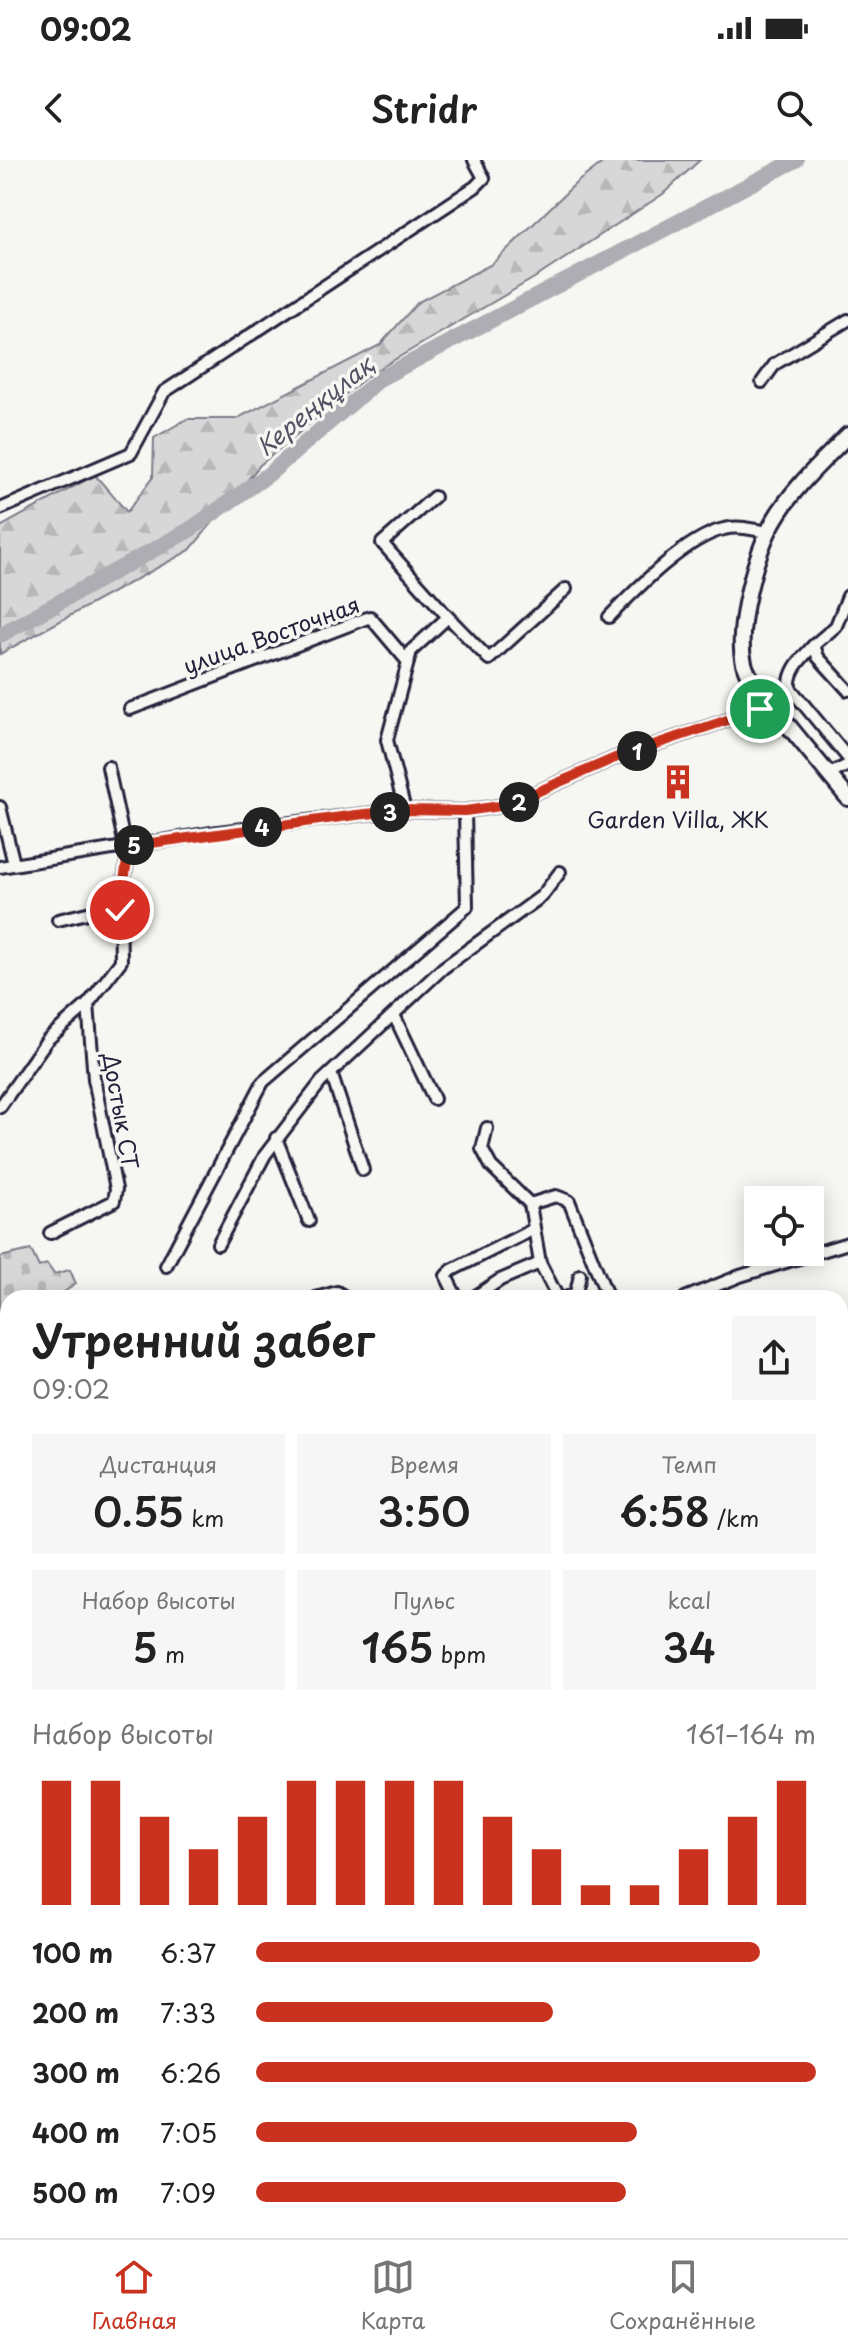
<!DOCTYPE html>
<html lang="ru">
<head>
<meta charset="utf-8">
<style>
	:root { --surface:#fff; --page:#f6f6f6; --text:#222; --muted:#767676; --line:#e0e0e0; --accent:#c8321e }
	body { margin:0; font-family:"Playpen Sans",sans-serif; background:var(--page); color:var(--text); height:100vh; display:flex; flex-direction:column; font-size:30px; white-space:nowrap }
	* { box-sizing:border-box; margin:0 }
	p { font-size:26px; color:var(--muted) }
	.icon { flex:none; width:44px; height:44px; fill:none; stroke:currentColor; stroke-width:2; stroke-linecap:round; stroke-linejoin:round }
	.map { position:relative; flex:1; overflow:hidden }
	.details { position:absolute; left:0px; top:1130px; width:848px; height:948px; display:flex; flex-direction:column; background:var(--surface); border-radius:24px 24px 0 0; box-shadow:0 4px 20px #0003 }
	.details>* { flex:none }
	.fabs { position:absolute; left:744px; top:1026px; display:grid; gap:16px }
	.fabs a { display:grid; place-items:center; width:80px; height:80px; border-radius:0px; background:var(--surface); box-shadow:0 4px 20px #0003; font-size:40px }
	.pin { position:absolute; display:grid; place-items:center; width:68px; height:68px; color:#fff; margin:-34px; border:4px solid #fff; border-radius:50%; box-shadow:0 2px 8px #0007 }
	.km { position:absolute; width:40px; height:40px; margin:-20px; border-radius:50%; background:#222; color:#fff; font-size:22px; line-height:40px; text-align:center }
	.round { display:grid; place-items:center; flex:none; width:84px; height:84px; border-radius:0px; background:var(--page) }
	.overview { display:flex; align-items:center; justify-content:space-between; height:136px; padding:0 32px }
	h1 { font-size:44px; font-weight:600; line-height:60px }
	.figures { display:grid; grid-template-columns:repeat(3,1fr); gap:12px; height:136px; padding:8px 32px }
	.figures div { display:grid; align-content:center; border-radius:0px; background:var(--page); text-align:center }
	.figures b { font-size:40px; font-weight:600 }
	.figures small { font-size:22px; font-weight:400 }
	.figures p { font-size:22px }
	.chart { height:224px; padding:16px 32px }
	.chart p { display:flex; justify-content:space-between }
	.chart svg { width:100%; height:144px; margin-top:8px; stroke:var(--accent); stroke-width:6 }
	ul { padding:0 32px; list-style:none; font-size:26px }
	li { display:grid; grid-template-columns:128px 96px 1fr; align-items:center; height:60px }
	li i { height:20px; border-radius:10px; background:var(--accent) }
	.status { display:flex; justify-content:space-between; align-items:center; height:56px; padding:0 40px; background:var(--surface); direction:ltr }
	.status svg { height:22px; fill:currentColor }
	header { display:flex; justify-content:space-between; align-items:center; height:104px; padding:0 32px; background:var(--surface); font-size:36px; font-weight:600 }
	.tab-bar { display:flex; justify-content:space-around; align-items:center; height:112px; border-top:2px solid var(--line); background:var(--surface); font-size:22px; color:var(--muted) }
	.tab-bar a { display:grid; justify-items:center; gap:4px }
	.tab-bar .selected { color:var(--accent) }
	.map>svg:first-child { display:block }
</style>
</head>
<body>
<div class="status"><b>09:02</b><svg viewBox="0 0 49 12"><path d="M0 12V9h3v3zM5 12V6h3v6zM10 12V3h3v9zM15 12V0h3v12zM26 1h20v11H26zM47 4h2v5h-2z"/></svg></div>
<header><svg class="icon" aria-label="back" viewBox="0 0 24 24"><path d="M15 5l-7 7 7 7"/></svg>Stridr<svg class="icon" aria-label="search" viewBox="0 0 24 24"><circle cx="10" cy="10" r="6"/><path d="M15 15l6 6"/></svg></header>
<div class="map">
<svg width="848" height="2078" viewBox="0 0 848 2078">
	<defs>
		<pattern id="forest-firs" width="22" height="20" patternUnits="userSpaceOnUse" patternTransform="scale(2)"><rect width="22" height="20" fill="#d7d7d7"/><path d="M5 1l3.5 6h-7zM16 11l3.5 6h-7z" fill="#b8b8b9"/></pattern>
		<pattern id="cemetery-stones" width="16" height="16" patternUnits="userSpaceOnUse" patternTransform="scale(2)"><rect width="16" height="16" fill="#d7d7d7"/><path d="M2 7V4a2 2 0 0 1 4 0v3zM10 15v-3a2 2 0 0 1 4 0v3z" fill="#b8b8b9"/></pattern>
	</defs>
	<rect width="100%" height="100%" fill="#f6f6f2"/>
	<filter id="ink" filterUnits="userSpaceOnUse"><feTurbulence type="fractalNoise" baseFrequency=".0125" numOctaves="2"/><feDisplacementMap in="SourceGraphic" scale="16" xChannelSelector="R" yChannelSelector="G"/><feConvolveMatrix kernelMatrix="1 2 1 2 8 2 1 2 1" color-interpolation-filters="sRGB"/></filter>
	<g filter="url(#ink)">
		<!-- grass -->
		<path fill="#d7d7d7" stroke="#7c7c89" stroke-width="2" d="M848,1922v152l-8,-7v-142z"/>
		<!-- forest -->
		<path fill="url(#forest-firs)" stroke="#7c7c89" stroke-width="2" d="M606,0h94l-37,34 -122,80 -171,100 -110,91 -70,85 -190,104v-127l95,-52 32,37 26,-35 1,-39 33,-19h49l144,-74 38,-43 74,-38 84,-81z"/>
		<!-- cemetery -->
		<path fill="url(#cemetery-stones)" stroke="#7c7c89" stroke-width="2" d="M31,1090l8,17 8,-3 7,10 16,-4 6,14 -21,14h-47v24l-8,1v-66z"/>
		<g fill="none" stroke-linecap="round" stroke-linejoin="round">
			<!-- river -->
			<path stroke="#adadb3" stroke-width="16" d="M0,475l191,-106 78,-55 112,-96 415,-218"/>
			<!-- street casing -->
			<g stroke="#22223b" stroke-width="16">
				<g id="street">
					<path d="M762,222l13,-18 73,-44"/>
					<path d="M0,349l131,-56 33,-61 311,-205 9,-9 -10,-18"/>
					<path d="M848,436l-12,30 -22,19 4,12 30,33"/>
					<path d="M448,457l41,42 77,-70"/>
					<path d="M609,457c27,-28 78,-80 115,-88 15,-4 30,1 44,3"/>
					<path d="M814,485c-11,12 -26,25 -24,43l58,70"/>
					<path d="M130,549l240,-92 38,45"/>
					<path d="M108,607l17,79"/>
					<path d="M828,615l20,-10"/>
					<path d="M0,647l14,57"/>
					<path d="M405,650l-18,-70 24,-89 37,-34 -66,-74 52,-46"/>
					<path d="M0,707l218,-35 138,-17 49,-5 60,1 42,-6 108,-47 145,-49 6,-9"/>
					<path d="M58,760l62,-15"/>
					<path d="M394,855l40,84"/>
					<path d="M331,913l32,97"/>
					<path d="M0,947l47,-67 41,-36 33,-43 -1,-51 9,-64"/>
					<path d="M487,968l-5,21 9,17 39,38 26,-8 13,5 39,97"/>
					<path d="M276,978l33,83"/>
					<path d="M530,1044l10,59"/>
					<path d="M50,1073l64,-32 2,-12 -22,-110 -6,-75"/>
					<path d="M218,1084l47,-89 56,-73 122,-114 99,-72 18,-24"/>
					<path d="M166,1106l97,-184 204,-175 -2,-96"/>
					<path d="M316,1138l21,-6 10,6"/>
					<path d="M457,1138l-11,-22 6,-6 82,-41"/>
					<path d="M473,1138l27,-18 40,-17 18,35"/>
					<path d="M566,1138l10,-5 4,-18"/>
					<path d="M685,1138l55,-22 108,-33"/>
					<path d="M0,1406l8,-2"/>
					<path d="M840,1481l8,-1"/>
					<path d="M840,1604l8,-1"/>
					<path d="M840,1723l8,-9"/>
				</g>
			</g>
			<!-- secondary casing -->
			<g stroke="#22223b" stroke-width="20">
				<g id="secondary">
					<path d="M848,275c-25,26 -55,53 -73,84 -19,32 -40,108 -31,144 2,10 9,19 15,27l89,108"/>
					<path d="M840,1319l8,-1"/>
				</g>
			</g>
			<!-- primary casing -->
			<g stroke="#22223b" stroke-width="22">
				<g id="primary">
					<path d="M0,1668l8,-2"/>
					<path d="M0,1686l8,-3"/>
					<path d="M840,1915l8,-3"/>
					<path d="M795,2070l7,8"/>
					<path d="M821,2070l9,8"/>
				</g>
			</g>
			<!-- street -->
			<use href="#street" stroke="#f6f6f2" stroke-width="10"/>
			<!-- secondary -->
			<use href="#secondary" stroke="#f6f6f2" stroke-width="14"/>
			<!-- primary -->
			<use href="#primary" stroke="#f6f6f2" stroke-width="16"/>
		</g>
	</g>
	<g fill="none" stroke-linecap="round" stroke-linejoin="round" filter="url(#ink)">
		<!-- route casing -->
		<g stroke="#fff" stroke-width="16">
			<path id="route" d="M120,750l9,-64 227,-31 49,-5 60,1 42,-6 108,-47 145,-49"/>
		</g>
		<!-- route -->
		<use href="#route" stroke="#c8321e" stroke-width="10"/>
	</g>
	<!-- icons -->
	<defs>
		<g id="building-bare" transform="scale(2.76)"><path d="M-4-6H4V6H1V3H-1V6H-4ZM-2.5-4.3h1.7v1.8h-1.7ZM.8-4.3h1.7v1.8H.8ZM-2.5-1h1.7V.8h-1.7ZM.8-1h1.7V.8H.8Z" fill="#c8321e" stroke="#f6f6f2" stroke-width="2.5" paint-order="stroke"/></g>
	</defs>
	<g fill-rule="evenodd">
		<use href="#building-bare" x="678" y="622"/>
	</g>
	<g text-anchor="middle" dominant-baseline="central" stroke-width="7" stroke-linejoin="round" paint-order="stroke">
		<!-- street labels -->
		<g font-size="22" fill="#22223b" stroke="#f6f6f2">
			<text transform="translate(271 474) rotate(-20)">улица Восточная</text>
			<text transform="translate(122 951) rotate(80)">Достык СТ</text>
		</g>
		<!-- poi labels -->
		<g font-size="22" fill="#22223b" stroke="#f6f6f2">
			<text x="678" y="658">Garden Villa, ЖК</text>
		</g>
		<!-- water labels -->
		<g font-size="24" font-style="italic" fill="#535365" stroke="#f6f6f2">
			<text transform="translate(314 245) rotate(-39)">Кереңқұлақ</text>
		</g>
	</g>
</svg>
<div class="fabs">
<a><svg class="icon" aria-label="locate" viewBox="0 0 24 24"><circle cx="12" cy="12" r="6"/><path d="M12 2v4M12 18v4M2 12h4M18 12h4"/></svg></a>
</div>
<div class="pin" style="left:760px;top:549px;background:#1e9e55"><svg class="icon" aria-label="arrive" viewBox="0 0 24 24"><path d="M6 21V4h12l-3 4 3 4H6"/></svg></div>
<div class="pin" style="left:120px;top:750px;background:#d93025"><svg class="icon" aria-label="check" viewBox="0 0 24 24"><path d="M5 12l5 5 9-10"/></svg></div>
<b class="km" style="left:637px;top:591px">1</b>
<b class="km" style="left:519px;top:642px">2</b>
<b class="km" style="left:390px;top:652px">3</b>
<b class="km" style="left:262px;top:667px">4</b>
<b class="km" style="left:134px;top:685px">5</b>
<section class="details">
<div class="overview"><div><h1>Утренний забег</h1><p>09:02</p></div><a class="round"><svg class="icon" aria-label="share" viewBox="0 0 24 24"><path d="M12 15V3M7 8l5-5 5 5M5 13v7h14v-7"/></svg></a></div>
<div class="figures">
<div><p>Дистанция</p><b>0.55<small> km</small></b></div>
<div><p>Время</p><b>3:50</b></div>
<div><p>Темп</p><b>6:58<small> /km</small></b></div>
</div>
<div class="figures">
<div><p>Набор высоты</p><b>5<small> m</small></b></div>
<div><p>Пульс</p><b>165<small> bpm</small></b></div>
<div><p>kcal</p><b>34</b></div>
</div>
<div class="chart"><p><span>Набор высоты</span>161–164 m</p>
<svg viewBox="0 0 160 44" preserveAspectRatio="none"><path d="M5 44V6M15 44V6M25 44V17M35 44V27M45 44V17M55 44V6M65 44V6M75 44V6M85 44V6M95 44V17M105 44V27M115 44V38M125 44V38M135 44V27M145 44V17M155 44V6"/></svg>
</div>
<ul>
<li><b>100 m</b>6:37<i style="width:90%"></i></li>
<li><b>200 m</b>7:33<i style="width:53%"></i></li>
<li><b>300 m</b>6:26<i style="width:100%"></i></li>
<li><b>400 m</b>7:05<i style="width:68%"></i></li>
<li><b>500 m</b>7:09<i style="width:66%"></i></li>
</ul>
</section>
</div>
<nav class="tab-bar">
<a class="selected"><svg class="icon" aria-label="home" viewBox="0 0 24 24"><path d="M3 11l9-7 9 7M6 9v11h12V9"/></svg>Главная</a>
<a><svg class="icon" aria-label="map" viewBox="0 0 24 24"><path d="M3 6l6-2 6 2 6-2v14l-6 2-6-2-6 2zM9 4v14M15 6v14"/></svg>Карта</a>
<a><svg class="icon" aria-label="saved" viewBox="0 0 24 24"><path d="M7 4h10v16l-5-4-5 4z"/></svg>Сохранённые</a>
</nav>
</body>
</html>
